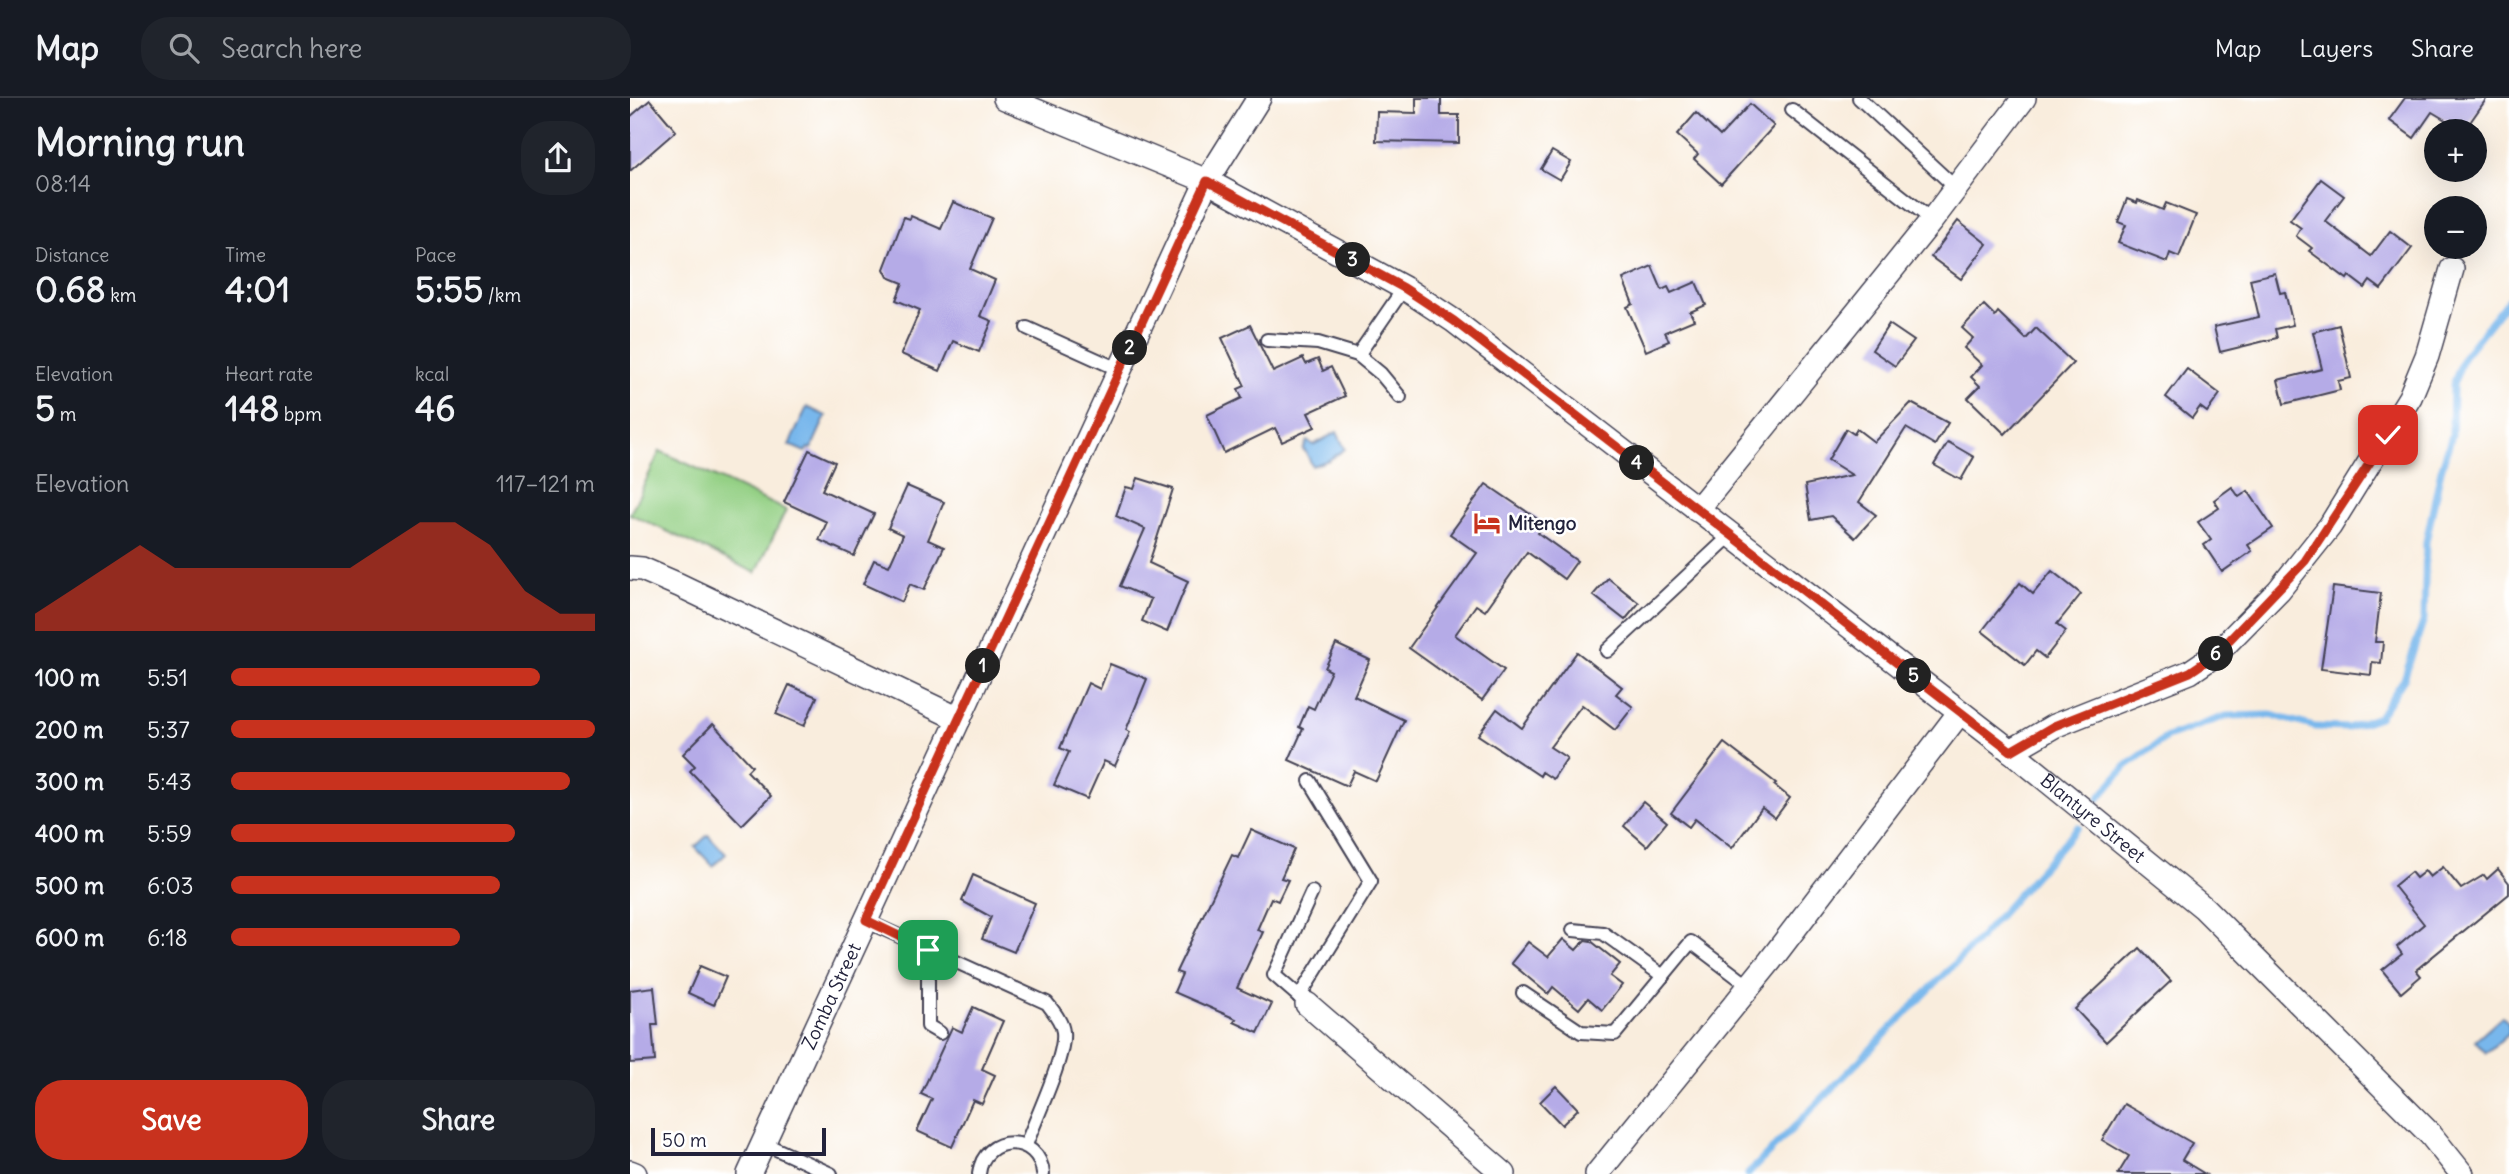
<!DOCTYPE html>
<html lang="en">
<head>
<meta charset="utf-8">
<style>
	:root { --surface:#171b24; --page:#20242c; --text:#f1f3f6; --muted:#9ea1a6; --line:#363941; --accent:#c8321e }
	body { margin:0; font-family:Delius,sans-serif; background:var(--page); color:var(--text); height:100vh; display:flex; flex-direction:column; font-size:26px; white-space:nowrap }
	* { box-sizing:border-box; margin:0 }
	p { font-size:23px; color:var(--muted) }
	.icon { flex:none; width:38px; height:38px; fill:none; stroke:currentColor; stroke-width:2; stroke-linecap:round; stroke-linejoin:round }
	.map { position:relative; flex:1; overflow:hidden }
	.side { display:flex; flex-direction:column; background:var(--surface); width:630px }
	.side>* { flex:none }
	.buttons { position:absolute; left:1794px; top:21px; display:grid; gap:14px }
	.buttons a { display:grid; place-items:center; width:63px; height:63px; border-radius:50%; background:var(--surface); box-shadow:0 7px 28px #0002; font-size:35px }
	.scale { position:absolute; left:21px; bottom:18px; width:175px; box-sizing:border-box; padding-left:7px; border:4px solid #22223b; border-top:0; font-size:19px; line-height:24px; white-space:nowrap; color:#22223b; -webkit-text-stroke:5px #fff; paint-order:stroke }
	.pin { position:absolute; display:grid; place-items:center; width:60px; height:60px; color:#fff; margin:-30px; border-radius:14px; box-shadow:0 4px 10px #0006 }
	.km { position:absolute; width:35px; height:35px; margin:-18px; border-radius:50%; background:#222; color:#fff; font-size:19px; line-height:35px; text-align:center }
	.round { display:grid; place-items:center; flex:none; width:74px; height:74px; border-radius:28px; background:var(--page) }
	.summary { display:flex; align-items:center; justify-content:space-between; height:119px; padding:0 35px }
	h1 { font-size:38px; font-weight:700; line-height:52px }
	.figures { display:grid; grid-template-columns:repeat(3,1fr); gap:10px; height:119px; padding:7px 35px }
	.figures div { display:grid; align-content:center }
	.figures b { font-size:35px; font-weight:700 }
	.figures small { font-size:19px; font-weight:400 }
	.figures p { font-size:19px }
	.chart { height:196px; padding:14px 35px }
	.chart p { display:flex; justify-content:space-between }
	.chart svg { width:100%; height:126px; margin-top:7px; fill:var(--accent); opacity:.7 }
	.primary-button { display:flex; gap:14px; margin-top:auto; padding:14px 35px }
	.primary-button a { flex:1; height:80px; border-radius:28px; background:var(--accent); color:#fff; font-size:28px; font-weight:700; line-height:80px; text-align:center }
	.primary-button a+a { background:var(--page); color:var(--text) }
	ul { padding:0 35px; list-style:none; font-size:23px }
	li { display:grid; grid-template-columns:112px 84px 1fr; align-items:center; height:52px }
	li i { height:18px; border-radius:9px; background:var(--accent) }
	header { display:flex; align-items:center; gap:42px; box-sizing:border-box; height:98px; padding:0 35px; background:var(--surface); border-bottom:2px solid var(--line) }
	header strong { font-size:33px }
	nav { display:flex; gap:38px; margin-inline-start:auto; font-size:24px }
	.search { width:490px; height:63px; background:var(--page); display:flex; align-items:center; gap:18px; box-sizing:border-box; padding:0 24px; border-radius:28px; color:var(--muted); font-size:26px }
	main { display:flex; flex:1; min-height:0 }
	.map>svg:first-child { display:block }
</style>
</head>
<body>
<header>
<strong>Map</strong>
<div class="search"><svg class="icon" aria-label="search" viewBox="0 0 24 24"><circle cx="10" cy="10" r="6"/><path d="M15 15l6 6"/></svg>Search here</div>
<nav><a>Map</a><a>Layers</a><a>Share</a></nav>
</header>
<main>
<section class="side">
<div class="summary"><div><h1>Morning run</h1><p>08:14</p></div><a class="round"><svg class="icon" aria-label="share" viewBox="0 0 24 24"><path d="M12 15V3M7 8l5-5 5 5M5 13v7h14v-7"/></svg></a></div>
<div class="figures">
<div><p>Distance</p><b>0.68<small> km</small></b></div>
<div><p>Time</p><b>4:01</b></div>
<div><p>Pace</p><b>5:55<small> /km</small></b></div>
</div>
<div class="figures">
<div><p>Elevation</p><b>5<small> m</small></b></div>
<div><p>Heart rate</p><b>148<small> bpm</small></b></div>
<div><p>kcal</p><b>46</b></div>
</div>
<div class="chart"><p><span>Elevation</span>117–121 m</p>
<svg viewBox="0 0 160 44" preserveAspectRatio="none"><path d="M0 44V38L10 30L20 22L30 14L40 22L50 22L60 22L70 22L80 22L90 22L100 14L110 6L120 6L130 14L140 30L150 38L160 38V44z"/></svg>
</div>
<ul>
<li><b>100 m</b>5:51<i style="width:85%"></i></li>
<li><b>200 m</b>5:37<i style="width:100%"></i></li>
<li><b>300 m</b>5:43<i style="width:93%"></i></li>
<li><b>400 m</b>5:59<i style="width:78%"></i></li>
<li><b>500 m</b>6:03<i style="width:74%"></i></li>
<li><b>600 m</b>6:18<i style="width:63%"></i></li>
</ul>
<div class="primary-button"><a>Save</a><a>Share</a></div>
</section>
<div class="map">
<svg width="1879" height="1076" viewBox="0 0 1879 1076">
	<rect width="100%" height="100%" fill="#fff"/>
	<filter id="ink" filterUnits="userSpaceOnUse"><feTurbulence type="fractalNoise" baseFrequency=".0143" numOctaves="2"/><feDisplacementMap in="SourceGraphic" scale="14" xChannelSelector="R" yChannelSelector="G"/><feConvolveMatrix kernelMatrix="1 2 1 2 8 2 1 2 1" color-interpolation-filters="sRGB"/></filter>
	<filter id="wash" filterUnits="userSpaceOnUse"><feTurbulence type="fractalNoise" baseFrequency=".00686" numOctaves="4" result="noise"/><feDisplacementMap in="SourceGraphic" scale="28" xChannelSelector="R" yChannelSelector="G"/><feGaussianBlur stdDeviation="1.57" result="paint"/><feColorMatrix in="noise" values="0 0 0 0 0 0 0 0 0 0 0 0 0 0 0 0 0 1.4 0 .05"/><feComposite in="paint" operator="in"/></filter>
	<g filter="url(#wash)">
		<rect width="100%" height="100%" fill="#f9eddd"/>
		<!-- green -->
		<path fill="#94d085" stroke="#5b7960" stroke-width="2" d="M30,353l126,59 -30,63 -126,-59z"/>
		<!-- water -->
		<g fill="#78b7ec" stroke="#4d6c94" stroke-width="2">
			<path d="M177,309l19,9 -15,33 -3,-1 -3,4 -16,-7z"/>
			<path d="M707,334l8,17 -16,11 -17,6 -6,-14 -3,-2 4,-9 6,4z"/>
			<path d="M78,737l18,19 -13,12 -18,-19z"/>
			<path d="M1872,918l7,8v9l-23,20 -11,-13z"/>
		</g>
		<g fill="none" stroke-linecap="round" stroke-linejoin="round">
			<!-- stream -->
			<g stroke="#78b7ec" stroke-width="7">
				<path d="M1469,700l27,-32 41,-29 59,-21 46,-1 43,12 33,1 31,-11 25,-38 20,-60 2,-77 15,-72 11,-35 1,-50 11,-29 45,-57"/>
				<path d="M1118,1076l228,-232 102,-115"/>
			</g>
		</g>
		<g id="blocks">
			<!-- building -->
			<g fill="#b5abe7">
				<path d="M786,0h25v17h18v28l-83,-2 1,-29 39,1z"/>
				<path d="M1775,0h82l-23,33 -32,-19 -18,26 -25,-18z"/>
				<path d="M20,2l26,31 -46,40v-54z"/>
				<path d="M1120,6l24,22 -53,58 -27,-25 4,-5 -21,-19 19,-22 24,23z"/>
				<path d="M922,53l19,11 -11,18 -19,-11z"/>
				<path d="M1691,81l23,17 -19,25 29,22 17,13 19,-25 22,17 -31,41 -11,-8 -5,7 -16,-12 -2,3 -38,-28 3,-3 -16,-12 5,-8 -11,-8z"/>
				<path d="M1497,101l10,4 1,-3 25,10 3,-7 30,12 -17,42 -9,-4 -3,9 -49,-19 8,-18 -8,-3z"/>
				<path d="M323,104l39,16 -22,51 25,11 -15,36 12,5 -13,31 -26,-11 -13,30 -39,-17 19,-44 -24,-10 7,-17 -15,-6 -4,-8 20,-52 6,2 1,-3 30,13z"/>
				<path d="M1328,123l29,23 -26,35 -30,-22z"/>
				<path d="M1022,168l10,24 6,-3 3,6 25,-11 10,23 -16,7 4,8 -29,12 4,9 -23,10 -19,-44 6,-3 -10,-25z"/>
				<path d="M1645,175l5,20 5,-1 8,33 -18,4 2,9 -57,14 -6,-25 45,-10 -9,-38z"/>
				<path d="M1354,207l11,11 3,-4 28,27 10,-11 37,35 -68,71 -37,-36 12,-12 -9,-9 11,-12 -18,-17 9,-10 -11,-10z"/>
				<path d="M1259,226l25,17 -19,25 -23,-16z"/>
				<path d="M620,227l23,47 30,-14 3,6 12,-5 5,12 8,-4 14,29 -37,17 7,14 -33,15 -7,-14 -51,25 -17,-38 35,-17 -4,-9 7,-3 -23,-48z"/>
				<path d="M1709,227l12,53 -13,3 2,9 -56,14 -6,-24 44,-11 -9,-37z"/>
				<path d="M1557,271l33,25 -13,18 -7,-5 -8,11 -26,-21z"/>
				<path d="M1281,305l37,20 -13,22 -29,-17 -47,74 17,13 -21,23 -24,-22 -20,4 -6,-35 47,-10 -24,-15 18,-31 8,5 3,-5 17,13z"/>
				<path d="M1318,344l26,15 -13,23 -27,-15z"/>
				<path d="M179,352l26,12 -13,28 52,24 -20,42 -35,-16 8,-18 -43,-20z"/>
				<path d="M508,380l35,11 -24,74 39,18 -21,51 -25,-11 9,-22 -31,-13 25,-57 -29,-13 10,-29 8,2z"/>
				<path d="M856,386l59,40 -7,9 39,28 -13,18 -37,-27 -42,59 -9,-6 -21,30 49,35 -22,30 -73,-52 68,-95 -27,-19z"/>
				<path d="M277,388l37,16 -16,38 16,7 -20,43 -14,-6 -8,18 -39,-18 11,-24 15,6 14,-31 -15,-7z"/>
				<path d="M1602,389l7,10 9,-6 25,37 -25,17 4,6 -30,21 -18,-27 7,-5 -13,-18 21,-14 -5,-8z"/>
				<path d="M1422,473l29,23 -24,30 9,7 -21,27 -9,-7 -11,14 -43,-34 38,-48 13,11z"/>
				<path d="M978,480l31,25 -14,17 -32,-25z"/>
				<path d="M1703,489l48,6 -6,49h8l-2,21 -9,-1 -1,13 -50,-6z"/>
				<path d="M706,546l34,16 -16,36 50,24 -28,61 -22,-10 -7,15 -58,-26 14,-31 -4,-2 9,-21 6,3 17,-38 -6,-3z"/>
				<path d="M947,554l45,35 -6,7 17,13 -18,23 -33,-25 -32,42 17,11 -14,21 -11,-7 -2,4 -62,-41 19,-26 25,19z"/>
				<path d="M480,566l37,15 -21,51 4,2 -15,34 -11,-5 -17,38 -33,-14 15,-33 -9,-4 28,-65 12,6z"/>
				<path d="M159,587l28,12 -13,29 -28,-12z"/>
				<path d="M83,626l39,42 -5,5 24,25 -29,29 -52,-54 5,-5 -12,-12z"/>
				<path d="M1094,645l52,40 -2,2 16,13 -15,20 -13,-10 -30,40 -37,-29 -6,8 -18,-14z"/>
				<path d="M1013,704l24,20 -20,24 -23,-20z"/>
				<path d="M621,732l43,19 -13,29 7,2 -10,21 -7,-3 -14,32 6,2 -26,56 35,16 -14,29 -24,-11 2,-3 -62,-27 8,-18 -6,-2 10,-21 46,-96 6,3z"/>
				<path d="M1813,769l18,22 23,-14 3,4 11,-10 11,14v11l-93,76 5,6 -20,17 -19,-23 20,-16 -5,-7 27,-23 -30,-38 17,-14 5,6 9,-7 5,6z"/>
				<path d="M343,777l62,28 -21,49 -32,-13 9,-22 -29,-16z"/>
				<path d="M933,841l13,11 9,-10 6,1 29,23 -10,12 12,9 -20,25 -14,-12 -9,11 -26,-22 -5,7 -37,-31 17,-21 20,15z"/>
				<path d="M1510,850l31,33 -65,61 -31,-33z"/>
				<path d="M70,868l26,11 -12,28 -26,-12z"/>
				<path d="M24,889l4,38h-6l3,36 -25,2v-73z"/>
				<path d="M343,909l30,14 -21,48 13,6 -13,29 -9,-4 -21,47 -35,-16 15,-32 -11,-5 31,-67 10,5z"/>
				<path d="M926,988l22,23 -16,16 -22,-23z"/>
				<path d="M1494,1006l68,39 -10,17 23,14h-87l11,-18 -27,-16z"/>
			</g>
		</g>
	</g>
	<g filter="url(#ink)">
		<use href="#blocks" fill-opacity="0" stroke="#424053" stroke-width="2"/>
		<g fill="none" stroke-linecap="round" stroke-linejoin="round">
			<!-- lane casing -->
			<g stroke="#424053" stroke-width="16">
				<g id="lane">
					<path d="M1229,0l97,90"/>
					<path d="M1162,12l140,110"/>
					<path d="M397,230l93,42"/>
					<path d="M637,242l51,3 40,12 46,-67"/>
					<path d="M728,257l23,19 19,23"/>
					<path d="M977,553l124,-116"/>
					<path d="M236,823l181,82c6,8 15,18 16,29 3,24 -28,88 -37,113"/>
					<path d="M943,832l30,3 60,43"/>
					<path d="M298,852v76l12,7"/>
					<path d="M893,895l58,39 34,2 76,-92 58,44"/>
					<path d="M669,899l72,-116 -61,-100"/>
					<path d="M674,903l-30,-26 38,-83"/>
					<path d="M133,1045l68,31"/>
					<path d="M349,1076c4,-41 61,-41 64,0"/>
				</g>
			</g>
			<!-- street casing -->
			<g stroke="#424053" stroke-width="26">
				<g id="street">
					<path id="s1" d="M375,0l202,83 197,107 50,33 557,430 193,157 226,226 32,40"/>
					<path d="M1067,412l235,-290 92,-122"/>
					<path d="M0,470l12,1 37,16 280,134"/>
					<path d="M1381,653l43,-25 136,-54 25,-17 64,-65 51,-64 80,-129 17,-41 25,-87"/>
					<path d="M677,906l197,170"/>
					<path d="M0,1074l5,2"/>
					<path id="s2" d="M119,1076l458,-993 52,-83"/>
					<path d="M967,1076l173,-213 190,-249"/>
				</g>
			</g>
			<!-- lane -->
			<use href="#lane" stroke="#fff" stroke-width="12"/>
			<!-- street -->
			<use href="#street" stroke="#fff" stroke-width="23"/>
		</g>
	</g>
	<g fill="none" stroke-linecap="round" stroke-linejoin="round" filter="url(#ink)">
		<!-- route casing -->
		<g stroke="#fff" stroke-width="14">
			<path id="route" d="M298,852l-62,-30 341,-739 197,107 50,33 557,430 43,-25 136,-54 25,-17 90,-94 83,-126"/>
		</g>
		<!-- route -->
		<use href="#route" stroke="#c8321e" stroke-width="9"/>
	</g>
	<!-- icons -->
	<defs>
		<g id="hotel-bare" transform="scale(2.1)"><path d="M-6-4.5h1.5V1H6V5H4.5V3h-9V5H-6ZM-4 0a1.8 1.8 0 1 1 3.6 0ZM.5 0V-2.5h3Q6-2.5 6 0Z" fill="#c8321e" stroke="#fff" stroke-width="2.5" paint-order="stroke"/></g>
	</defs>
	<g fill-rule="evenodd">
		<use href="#hotel-bare" x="857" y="425"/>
	</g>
	<g text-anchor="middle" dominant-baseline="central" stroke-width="5" stroke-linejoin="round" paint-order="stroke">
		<!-- poi labels -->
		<g font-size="19" font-weight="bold" fill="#22223b" stroke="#fff" text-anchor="start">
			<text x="878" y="425">Mitengo</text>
		</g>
		<!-- street labels -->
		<g font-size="19" fill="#22223b" stroke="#fff">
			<text stroke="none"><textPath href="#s1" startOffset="1312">Blantyre Street</textPath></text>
			<text stroke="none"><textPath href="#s2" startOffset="196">Zomba Street</textPath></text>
		</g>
	</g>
</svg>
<div class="buttons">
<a>+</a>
<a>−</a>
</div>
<div class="scale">50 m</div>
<div class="pin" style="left:298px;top:852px;background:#1e9e55"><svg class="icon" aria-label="arrive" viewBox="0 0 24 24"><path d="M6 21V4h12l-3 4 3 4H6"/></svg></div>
<div class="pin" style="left:1758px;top:337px;background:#d93025"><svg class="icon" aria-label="check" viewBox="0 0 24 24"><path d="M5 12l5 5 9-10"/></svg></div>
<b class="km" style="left:353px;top:568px">1</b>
<b class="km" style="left:500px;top:250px">2</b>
<b class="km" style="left:723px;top:162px">3</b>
<b class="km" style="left:1007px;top:365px">4</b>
<b class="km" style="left:1284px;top:578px">5</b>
<b class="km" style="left:1586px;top:556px">6</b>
</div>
</main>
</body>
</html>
